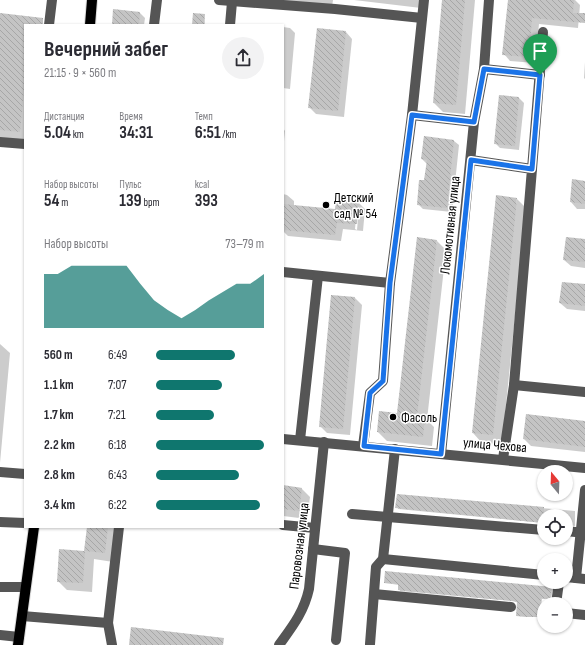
<!DOCTYPE html>
<html lang="ru">
<head>
<meta charset="utf-8">
<style>
	:root { --surface:#fff; --page:#f2f2f3; --text:#2b2b33; --muted:#7c7c81; --accent:#0f766e }
	body { margin:0; font-family:"Sofia Sans Condensed",sans-serif; background:var(--page); color:var(--text); height:100vh; display:flex; flex-direction:column; font-size:15px; white-space:nowrap }
	* { box-sizing:border-box; margin:0 }
	p { font-size:13px; color:var(--muted) }
	.icon { flex:none; width:22px; height:22px; fill:none; stroke:currentColor; stroke-width:2; stroke-linecap:round; stroke-linejoin:round }
	.map { position:relative; flex:1; overflow:hidden }
	.drawer { position:absolute; left:24px; top:24px; width:260px; height:504px; display:flex; flex-direction:column; background:var(--surface); border-radius:0px; box-shadow:0 1px 3px #0004 }
	.drawer>* { flex:none }
	.needle { width:26px; rotate:341deg }
	.buttons { position:absolute; left:537px; top:465px; display:grid; gap:8px }
	.buttons a { display:grid; place-items:center; width:36px; height:36px; border-radius:50%; background:var(--surface); box-shadow:0 1px 3px #0004; font-size:20px }
	.pin { position:absolute; display:grid; place-items:center; width:34px; height:34px; color:#fff; margin:-41px -17px; border-radius:50% 50% 50% 0; rotate:-45deg; box-shadow:0 0 4px #0007 }
	.pin .icon { rotate:45deg }
	.round { display:grid; place-items:center; flex:none; width:42px; height:42px; border-radius:21px; background:var(--page) }
	.headline { display:flex; align-items:center; justify-content:space-between; height:68px; padding:0 20px }
	h1 { font-size:22px; font-weight:700; line-height:30px }
	.stats { display:grid; grid-template-columns:repeat(3,1fr); gap:6px; height:68px; padding:4px 20px }
	.stats div { display:grid; align-content:center }
	.stats b { font-size:17px; font-weight:700 }
	.stats small { font-size:11px; font-weight:400 }
	.stats p { font-size:11px }
	.chart { height:112px; padding:8px 20px }
	.chart p { display:flex; justify-content:space-between }
	.chart svg { width:100%; height:72px; margin-top:4px; fill:var(--accent); opacity:.7 }
	ul { padding:0 20px; list-style:none; font-size:13px }
	li { display:grid; grid-template-columns:64px 48px 1fr; align-items:center; height:30px }
	li i { height:10px; border-radius:5px; background:var(--accent) }
	.map>svg:first-child { display:block }
</style>
</head>
<body>
<div class="map">
<svg width="585" height="645" viewBox="0 0 585 645">
	<defs>
		<pattern id="building-back-hatch" width="6" height="6" patternUnits="userSpaceOnUse"><rect width="6" height="6" fill="#c4c4c4"/><path d="M-1 5l2 2M0 0l6 6M5-1l2 2" fill="none" stroke="#a7a7a7"/></pattern>
	</defs>
	<rect width="100%" height="100%" fill="#fff"/>
	<!-- shadow -->
	<g fill="#0003" fill-rule="evenodd">
		<path d="M260,0h73l-1,7z"/>
		<path d="M354,0h68l-1,8z"/>
		<path d="M443,0h32l-10,114 -22,-2 -9,-9z"/>
		<path d="M509,0h66l5,5 -2,23 -39,-4 -4,39 -25,-2 -6,-7z"/>
		<path d="M140,13l5,5 -1,7h-31z"/>
		<path d="M0,14l38,11h-13v116l-25,-3z"/>
		<path d="M204,15l1,10h-12z"/>
		<path d="M283,27l7,1 5,5 -5,56 -7,-1z"/>
		<path d="M318,29l28,3 6,7 -8,78 -28,-3 -7,-7z"/>
		<path d="M585,62v17l-1,-1z"/>
		<path d="M519,98l5,5 -5,47 -19,-2 -5,-5z"/>
		<path d="M283,128l2,3 -1,10 -1,-1z"/>
		<path d="M424,137l30,4 5,4 -7,67 -29,-3 -5,-5 7,-23 2,-17 -5,-5z"/>
		<path d="M585,182v27h-8l-6,-7z"/>
		<path d="M283,194l4,1 7,6v5l42,4 22,-8 7,7 -2,22 -20,-2 -2,12 -53,-5 -5,-5zM357,207h2l-2,23 -2,-1z"/>
		<path d="M517,199l9,9 -24,236 -20,-1 -9,-10z"/>
		<path d="M585,240v28l-14,-2 -7,-6z"/>
		<path d="M437,241l9,9 -19,170 7,7 -2,19 -45,-5 -9,-9 20,-17z"/>
		<path d="M585,285v26l-18,-2 -7,-6z"/>
		<path d="M332,296l23,2 7,7 -12,130 -23,-2 -7,-7z"/>
		<path d="M0,344l10,9 -10,110z"/>
		<path d="M585,422v30l-54,-6 -7,-7z"/>
		<path d="M283,486l18,2 9,9 -3,22 -24,-3z"/>
		<path d="M397,495l178,16v15l-9,-1v-9h-22v7l-146,-14z"/>
		<path d="M88,527h29l-4,35 -19,-3 -2,33 -25,-2 -9,-9 27,-29z"/>
		<path d="M385,583l166,4 2,2 -2,10h-9l-2,18 -22,-1v-13l-4,-2 -114,-10 -1,-6z"/>
	</g>
	<!-- building -->
	<g fill="url(#building-back-hatch)">
		<path d="M442,0h23l-9,105 -23,-2z"/>
		<path d="M508,0h66l-1,13h12v10l-53,-5 -3,39 -27,-2z"/>
		<path d="M113,9l27,3 -1,13h-27z"/>
		<path d="M0,13l43,5v7h-18v53l-5,54 -20,-2z"/>
		<path d="M193,13l12,1 -1,11h-12z"/>
		<path d="M317,28l29,3 -8,80 -30,-3z"/>
		<path d="M499,95l20,2 -4,49 -21,-2z"/>
		<path d="M424,136l30,4 -7,68 -30,-3 2,-25h5l3,-20 -6,-1z"/>
		<path d="M572,179l13,2v23l-15,-2z"/>
		<path d="M496,195l21,3 -24,237 -21,-2z"/>
		<path d="M336,199l23,2 -2,23 -20,-1 -2,12 -52,-5v-26l52,5z"/>
		<path d="M417,237l20,3 -20,176 8,1 -2,20 -46,-5 2,-21 18,2z"/>
		<path d="M566,237l19,2v23l-22,-2z"/>
		<path d="M562,282l23,2v22l-26,-3z"/>
		<path d="M331,295l24,2 -12,132 -24,-2z"/>
		<path d="M526,414l59,7v26l-62,-8z"/>
		<path d="M283,485l19,3 -3,23 -16,-2z"/>
		<path d="M397,494l147,13v16l-149,-15z"/>
		<path d="M87,527h21l-3,26 -20,-2 -2,32 -26,-1 2,-33 25,2z"/>
		<path d="M385,571l167,16 -2,12 -9,-1 -2,19h-12l-11,-1 1,-14 -5,-1 -114,-11v-6l-14,-1z"/>
		<path d="M131,627l93,11 -1,7h-94z"/>
	</g>
	<g fill="none" stroke-linecap="round" stroke-linejoin="round">
		<!-- major casing -->
		<g stroke="#dbdbdb" stroke-width="12">
			<g id="major">
				<path d="M90,25l2,-25"/>
				<path d="M18,645l16,-118"/>
			</g>
		</g>
		<!-- minor -->
		<g stroke="#555" stroke-width="10">
			<path d="M219,0l116,9 87,9"/>
			<path d="M49,25l3,-25"/>
			<path d="M154,25l3,-25"/>
			<path d="M230,25l2,-23"/>
			<path d="M484,69l56,6"/>
			<path d="M412,115l62,7"/>
			<path d="M0,142l25,2"/>
			<path d="M471,160l61,9 -18,216"/>
			<path d="M532,169l11,-137"/>
			<path d="M283,272l107,11"/>
			<path d="M283,439l302,29"/>
			<path d="M300,440l18,-164"/>
			<path d="M363,446l7,-53 13,-12 7,-98 22,-168 12,-115"/>
			<path d="M441,454l33,-332 10,-53 5,-69"/>
			<path d="M503,459l11,-74 71,7"/>
			<path d="M0,472l25,2"/>
			<path d="M352,514l192,16"/>
			<path d="M0,522l25,1"/>
			<path d="M283,525l32,3"/>
			<path d="M566,531l19,2"/>
			<path d="M313,549l32,4 -9,87"/>
			<path d="M383,559l161,16"/>
			<path d="M566,577l19,2"/>
			<path d="M576,578l9,-88"/>
			<path d="M0,587h25"/>
			<path d="M374,594l137,13"/>
			<path d="M556,604l3,-22"/>
			<path d="M566,613l19,2"/>
			<path d="M22,616l86,7 4,22"/>
			<path d="M108,623l11,-96"/>
			<path d="M0,635l19,2"/>
			<path d="M370,644l6,-77 7,-8 12,-110"/>
			<path d="M279,645c13,-18 25,-33 30,-56l15,-147"/>
		</g>
		<!-- major -->
		<use href="#major" stroke="#000" stroke-width="10"/>
	</g>
	<g fill="none" stroke-linecap="round" stroke-linejoin="round">
		<!-- route casing -->
		<g stroke="#fff" stroke-width="8">
			<path id="route" d="M484,69l56,6 -8,94 -61,-9 -30,294 -77,-8 6,-53 13,-12 7,-98 22,-168 62,7z"/>
		</g>
		<!-- route -->
		<use href="#route" stroke="#1a73e8" stroke-width="5"/>
	</g>
	<!-- markers -->
	<g fill="#000" stroke="#fff" stroke-width="1.5">
		<circle cx="326" cy="205" r="4"/>
		<circle cx="393" cy="417" r="4"/>
	</g>
	<g text-anchor="middle" dominant-baseline="central" stroke-width="3" stroke-linejoin="round" paint-order="stroke">
		<!-- poi labels -->
		<g font-size="14" fill="#000" stroke="#fff" text-anchor="start">
			<text x="334" y="197">Детский<tspan x="334" dy="16">сад № 54</tspan></text>
			<text x="401" y="417">Фасоль</text>
		</g>
		<!-- street labels -->
		<g font-size="14" fill="#000" stroke="#fff">
			<text transform="translate(450 225) rotate(-84)">Локомотивная улица</text>
			<text transform="translate(495 445) rotate(5)">улица Чехова</text>
			<text transform="translate(299 546) rotate(-83)">Паровозная улица</text>
		</g>
	</g>
</svg>
<div class="buttons">
<a><svg class="needle" viewBox="-14 -14 28 28"><path d="M0-13l5 13h-10z" fill="#e53935"/><path d="M0 13l5-13h-10z" fill="#7c7c81"/></svg></a>
<a><svg class="icon" aria-label="locate" viewBox="0 0 24 24"><circle cx="12" cy="12" r="6"/><path d="M12 2v4M12 18v4M2 12h4M18 12h4"/></svg></a>
<a>+</a>
<a>−</a>
</div>
<div class="pin" style="left:540px;top:75px;background:#1e9e55"><svg class="icon" aria-label="arrive" viewBox="0 0 24 24"><path d="M6 21V4h12l-3 4 3 4H6"/></svg></div>
<section class="drawer">
<div class="headline"><div><h1>Вечерний забег</h1><p>21:15 · 9 × 560 m</p></div><a class="round"><svg class="icon" aria-label="share" viewBox="0 0 24 24"><path d="M12 15V3M7 8l5-5 5 5M5 13v7h14v-7"/></svg></a></div>
<div class="stats">
<div><p>Дистанция</p><b>5.04<small> km</small></b></div>
<div><p>Время</p><b>34:31</b></div>
<div><p>Темп</p><b>6:51<small> /km</small></b></div>
</div>
<div class="stats">
<div><p>Набор высоты</p><b>54<small> m</small></b></div>
<div><p>Пульс</p><b>139<small> bpm</small></b></div>
<div><p>kcal</p><b>393</b></div>
</div>
<div class="chart"><p><span>Набор высоты</span>73–79 m</p>
<svg viewBox="0 0 160 44" preserveAspectRatio="none"><path d="M0 44V11L10 11L20 6L30 6L40 6L50 6L60 6L70 17L80 27L90 33L100 38L110 33L120 27L130 22L140 17L150 17L160 11V44z"/></svg>
</div>
<ul>
<li><b>560 m</b>6:49<i style="width:73%"></i></li>
<li><b>1.1 km</b>7:07<i style="width:61%"></i></li>
<li><b>1.7 km</b>7:21<i style="width:54%"></i></li>
<li><b>2.2 km</b>6:18<i style="width:100%"></i></li>
<li><b>2.8 km</b>6:43<i style="width:77%"></i></li>
<li><b>3.4 km</b>6:22<i style="width:96%"></i></li>
</ul>
</section>
</div>
</body>
</html>
